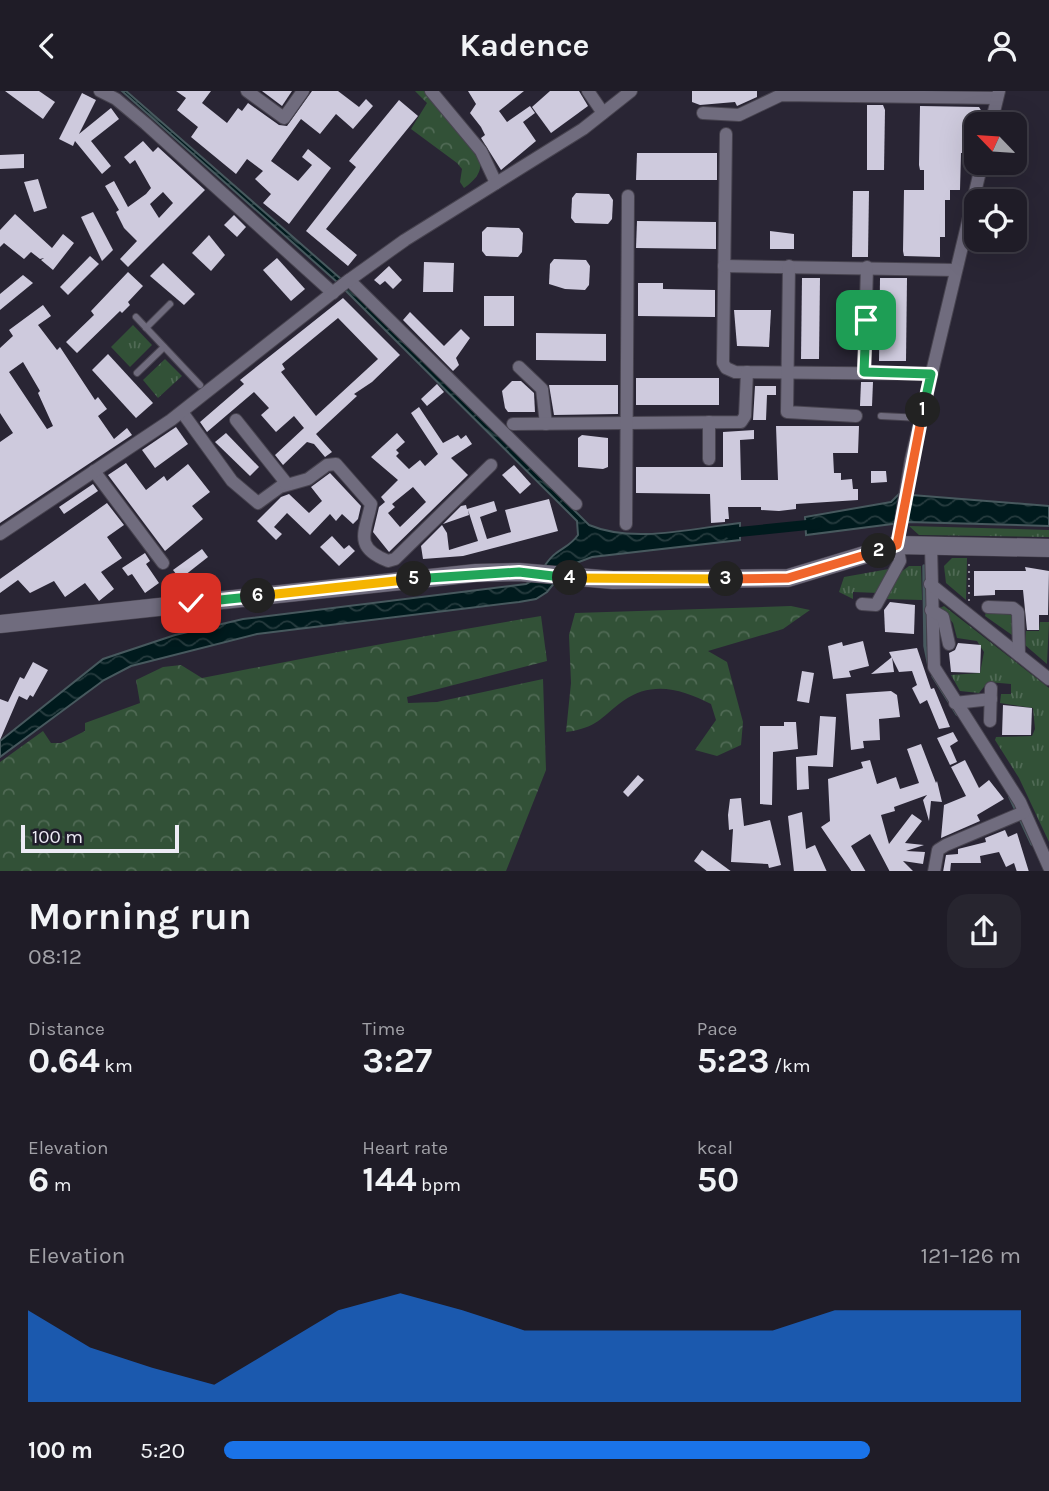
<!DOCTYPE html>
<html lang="en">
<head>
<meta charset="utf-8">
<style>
	:root { --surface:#1f1c27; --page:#27252f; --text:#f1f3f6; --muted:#a1a1a7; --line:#3c3a44; --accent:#1a73e8 }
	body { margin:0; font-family:Karla,sans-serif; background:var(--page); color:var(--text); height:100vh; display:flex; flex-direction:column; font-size:26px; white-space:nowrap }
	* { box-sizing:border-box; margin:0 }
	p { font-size:23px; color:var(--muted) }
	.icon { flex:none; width:38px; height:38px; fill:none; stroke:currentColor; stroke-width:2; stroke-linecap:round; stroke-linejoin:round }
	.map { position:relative; height:780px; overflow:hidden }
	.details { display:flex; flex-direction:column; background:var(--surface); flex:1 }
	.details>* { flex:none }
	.needle { width:46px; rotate:295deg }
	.tools { position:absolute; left:964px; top:21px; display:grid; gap:14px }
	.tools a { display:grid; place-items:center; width:63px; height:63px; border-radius:14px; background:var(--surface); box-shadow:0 7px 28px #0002,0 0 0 2px var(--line); font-size:35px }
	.scale { position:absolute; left:21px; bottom:18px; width:158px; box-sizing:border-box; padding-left:7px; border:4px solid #edebf5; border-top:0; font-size:19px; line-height:24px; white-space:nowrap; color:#edebf5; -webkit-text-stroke:5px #1f1c2a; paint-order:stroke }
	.pin { position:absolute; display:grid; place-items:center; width:60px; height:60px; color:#fff; margin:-30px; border-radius:14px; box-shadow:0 4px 10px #0006 }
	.km { position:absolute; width:35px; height:35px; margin:-18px; border-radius:50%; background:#222; color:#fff; font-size:19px; line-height:35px; text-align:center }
	.round { display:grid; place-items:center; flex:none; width:74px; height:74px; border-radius:21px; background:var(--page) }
	.head { display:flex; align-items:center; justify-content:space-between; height:119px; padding:0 28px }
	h1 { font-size:38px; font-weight:700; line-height:52px }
	.figures { display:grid; grid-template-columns:repeat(3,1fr); gap:10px; height:119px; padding:7px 28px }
	.figures div { display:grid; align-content:center }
	.figures b { font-size:35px; font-weight:700 }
	.figures small { font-size:19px; font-weight:400 }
	.figures p { font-size:19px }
	.chart { height:196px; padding:14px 28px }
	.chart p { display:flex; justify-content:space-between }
	.chart svg { width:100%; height:126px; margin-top:7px; fill:var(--accent); opacity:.7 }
	ul { padding:0 28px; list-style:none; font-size:23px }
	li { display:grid; grid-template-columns:112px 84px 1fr; align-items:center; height:52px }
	li i { height:18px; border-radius:9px; background:var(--accent) }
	header { display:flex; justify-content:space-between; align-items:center; height:91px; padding:0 28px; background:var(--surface); font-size:32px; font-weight:700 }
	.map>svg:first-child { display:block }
</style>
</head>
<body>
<header><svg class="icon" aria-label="back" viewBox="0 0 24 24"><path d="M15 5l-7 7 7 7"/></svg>Kadence<svg class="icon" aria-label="person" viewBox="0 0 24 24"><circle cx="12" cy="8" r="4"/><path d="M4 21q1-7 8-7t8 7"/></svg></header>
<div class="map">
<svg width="1049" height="781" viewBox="0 0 1049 781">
	<defs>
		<pattern id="grass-tufts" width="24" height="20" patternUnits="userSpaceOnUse" patternTransform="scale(1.75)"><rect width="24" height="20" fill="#325137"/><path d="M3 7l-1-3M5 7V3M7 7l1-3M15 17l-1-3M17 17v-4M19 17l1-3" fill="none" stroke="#506a55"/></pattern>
		<pattern id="forest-crowns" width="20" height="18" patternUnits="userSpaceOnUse" patternTransform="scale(1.75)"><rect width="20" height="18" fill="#325137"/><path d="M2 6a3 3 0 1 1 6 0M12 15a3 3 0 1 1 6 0" fill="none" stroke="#506a55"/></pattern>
		<pattern id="water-waves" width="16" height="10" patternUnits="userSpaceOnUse" patternTransform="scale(1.75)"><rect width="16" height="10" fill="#001a1d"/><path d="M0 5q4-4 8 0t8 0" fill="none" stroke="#263b3e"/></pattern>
	</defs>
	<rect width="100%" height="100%" fill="#292534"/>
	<!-- grass -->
	<g fill="url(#grass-tufts)">
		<path d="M133,234l19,20 -22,22 -19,-20z"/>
		<path d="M165,268l17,17 -24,22 -15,-18z"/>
		<path d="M909,435l140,4v7l-130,-2z"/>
		<path d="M952,467h15l-1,42 -20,-17 -2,-17z"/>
		<path d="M909,475h12l1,34 -36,-1 15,-27z"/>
		<path d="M889,478l-10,24 -26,-1v7l-14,-7 5,-15z"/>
		<path d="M944,515l105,82v154l-30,-64 -24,-38 1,-3 36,-1 3,-7 -2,-21 -33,-5 1,-9h10v-10l-23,-2 -9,11 -19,-2 -9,-16 29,-2 4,-21 -7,-11 -20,-3 -4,-15 -13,-15z"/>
		<path d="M986,521l26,3v20l-27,-19z"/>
		<path d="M1040,531h9l-2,42 -22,-19 1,-14h13z"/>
	</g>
	<!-- forest -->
	<g fill="url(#forest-crowns)">
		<path d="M415,0h9l55,65c5,14 -3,24 -15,32l-4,-6 2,-13 -5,-6 -46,-34 16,-26z"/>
		<path d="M791,515l19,4 -27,19 -75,22 19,11 16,60 -2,23 -24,11 -22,-6 21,-30 -5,-16c-29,-15 -59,-24 -88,-3 -23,17 -26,27 -57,31l5,-49 -2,-48 6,-22z"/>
		<path d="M541,525l6,45 -140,36 1,6 29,-1 106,-23 3,91 -40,101h-506v-109l43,-31 8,12h10l24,-12v-8l55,-20 -4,-23 27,-13 18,-2 21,13c113,-22 225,-43 339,-62z"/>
	</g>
	<!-- water -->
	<g fill="url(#water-waves)" stroke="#47595e" stroke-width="2">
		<path d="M122,0h4l215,188 248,246c45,19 104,3 151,-2v17l-148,17 -24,9 -21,26 -11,7 -17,3 -262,32 -126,32 -27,14 -104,77v-16l103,-82 72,-24 68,-16 283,-35c14,-5 18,-22 29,-30 9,-7 16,-9 23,-19l-1,-14 -240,-239z"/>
		<path d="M899,403l150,12v20l-141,-4 -102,13 -1,-18 86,-15z"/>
	</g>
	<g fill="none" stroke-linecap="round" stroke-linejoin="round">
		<!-- stream -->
		<g stroke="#47595e" stroke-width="3.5">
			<path d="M924,475l1,80 4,20"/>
			<path d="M933,585l24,38"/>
			<path d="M1010,706l22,47"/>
		</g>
		<!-- canal -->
		<path stroke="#001a1d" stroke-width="10" d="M729,442l88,-9"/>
	</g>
	<!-- building -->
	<g fill="#cecadd" fill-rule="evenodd">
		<path d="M5,0h34l16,11 -12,17z"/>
		<path d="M176,0h35l-9,12 25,20 11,-15 4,3 6,-8 31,22 8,1 25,-35h26l21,16 7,-8 7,7 -20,23 -17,-15 -16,20 -19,-15 -30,42 27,20 14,-16 -10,-8 6,-8 23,19 -42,56 -26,-21 8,-9 -16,-15 8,-8 -16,-12 -11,15 -45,-37 7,-10 -21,-17 9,-12z"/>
		<path d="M262,0h30l-10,15z"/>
		<path d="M468,0h56l-25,20 8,11 23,-16 5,7 -12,9 13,19 -35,29 -20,-32 4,-3 -4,-8 -11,-14 6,-9z"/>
		<path d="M550,0h29l9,15 -37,27 -19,-26z"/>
		<path d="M692,0h65v6l-20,9 -2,-4 -35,3 -8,-3z"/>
		<path d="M82,2l14,7 -17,34 32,-26 8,11 -28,22 20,25 -9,8 -27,-33 -2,5 -14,-7z"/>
		<path d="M399,9l19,16 -92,113 31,26 -9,11 -42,-35 50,-64 -7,-6z"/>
		<path d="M867,14h16l2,5 -1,60h-17z"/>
		<path d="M920,15l59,1 3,5 -1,9h-12v32h-8l-1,37h-10v10h-5v37h-5v20l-36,-1 -1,-5 1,-61h20v-20h-4l-1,-5z"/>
		<path d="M143,50l10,11 5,-5 47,43 -77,77 -8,-8 17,-18 -13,-13 -8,-16 3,-2 -14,-24 9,-5 14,26 18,-13 5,-6 -16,-28 -5,4 -6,-7zM163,101l10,11 -14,15 -9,-14z"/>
		<path d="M637,62h80v27h-81z"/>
		<path d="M24,63v14l-24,1v-14z"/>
		<path d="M38,88l9,29 -13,4 -10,-30z"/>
		<path d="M853,100h16l-1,66h-16z"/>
		<path d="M576,102l33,1 4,6 -1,19 -4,5 -33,-1 -4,-5 1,-20z"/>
		<path d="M93,121l20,38 -11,11 -21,-44z"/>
		<path d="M15,123l37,34 11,-14 11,9 -21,27 -12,-10 3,-2 -4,1 -9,-7 -7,7 -20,-16 -4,4v-17z"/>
		<path d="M234,124l12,12 -9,10 -13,-12z"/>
		<path d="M637,130l79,1v27l-80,-1z"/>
		<path d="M487,136l32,1 4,5 -1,19 -4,5 -32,-1 -4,-5v-19z"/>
		<path d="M770,140l24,3v15h-24z"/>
		<path d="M209,144l16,20 -14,16 -19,-18z"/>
		<path d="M90,165l9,8 -31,31 -8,-8z"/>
		<path d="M277,167l28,31 -14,12 -28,-31z"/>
		<path d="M554,168l32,1 4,6 -1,19 -4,5 -20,-1 -16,-5 1,-20z"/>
		<path d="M424,171l30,1 -1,29h-30z"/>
		<path d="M163,172l32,31 -11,11 -34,-29z"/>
		<path d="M389,175l13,14 -9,9 -8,-8 -5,4 -6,-5z"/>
		<path d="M128,181l15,14 -15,16 2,3 -8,8 -2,-2 -43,42 -11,-11 28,-27 -3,-4z"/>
		<path d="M23,184l10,8 -33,27v-16z"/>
		<path d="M802,187h18l-1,81h-18z"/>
		<path d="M880,187h27l-1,83h-27z"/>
		<path d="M638,192h25v6l52,1v27l-77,-1z"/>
		<rect x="484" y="205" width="30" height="30"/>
		<path d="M343,207l57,57 -28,27 -18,12 3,2 -41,38 16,18 -7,5 -11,-13 -7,-2 -24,23 -8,-10 29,-27 -10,-12 -18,16 -15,-17 8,-7 -15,-16 -47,40 -7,-10 44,-38 -4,-4zM338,227l40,41 -62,57 -35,-44 4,-3 -3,-5z"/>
		<path d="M43,214l8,11 -13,9 19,25 3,-3 35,53 3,-3 9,12 -9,7 16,23 13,-11 5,7 -132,88v-81l13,-9 -13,-20v-65l13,-12 -4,-6zM23,271l17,29 -2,2 15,33 -6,3 -38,-57z"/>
		<path d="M734,219h37l-2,37 -32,-1z"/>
		<path d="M410,221l34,34 17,-17 9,9 -14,20 3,7 -6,6 -50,-51z"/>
		<path d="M536,242l70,1v27l-70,-1z"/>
		<path d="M108,263l45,49 -17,15 -44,-48z"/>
		<rect x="636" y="287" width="83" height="27"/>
		<path d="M512,290h9l13,12 1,19h-27l-3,-4 -3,-17z"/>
		<path d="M861,291h12l-1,24h-12z"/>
		<path d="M437,293l7,8 -17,14 -6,-7z"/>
		<path d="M549,294h69v29l-64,1z"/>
		<path d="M755,295h21v9h-9l-1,25h-13z"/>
		<path d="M419,316l24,36 15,-8 3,4 5,-4 6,9 -21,14 17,17 -79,77 -16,-20 6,-25 6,-5 -4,-5 17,-17 -27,-23 26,-24 8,9 -9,8 3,3 -3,3 13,13 11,-9 5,6 13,-12 -27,-41zM413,396l13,15 -26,25 -12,-14 7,-6 -3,-3z"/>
		<path d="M776,335h83l-1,27h-25l1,20h7v7l11,-1 1,10h5v11l-62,4v5l-17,2 -18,-1v-3h-33l1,12h-4v3l-14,1 -1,-29 -74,-1v-26h87v-35l31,-2v9l-14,1 1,40h37z"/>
		<path d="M176,336l12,17 -33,24 -13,-18z"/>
		<path d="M226,342l33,34 -9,9 -35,-34z"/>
		<path d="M582,344l26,3v29l-5,2 -25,-2v-29z"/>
		<path d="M126,372l20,27 18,-14 3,5 21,-17 22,28 -18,14 11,13 -38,32 -57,-76z"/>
		<path d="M514,374l17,19 -11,10 -18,-19z"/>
		<path d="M871,380h15l1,11 -16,1z"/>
		<path d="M330,382l31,33 -3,13 -5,5 -11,-10 -6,7 -6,-7 -20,21 -23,-22 -13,14 8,7 -6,6 -19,-19 24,-24 8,-3 20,19 13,-12 -11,-14z"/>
		<path d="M93,393l5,7 -34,23 -5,-7z"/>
		<path d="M549,408l9,32 -95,25 -40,3 -2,-13 21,-21 5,8 2,17 29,-9 -10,-31 1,5 -26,9 18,-18 5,-1 1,4 27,-8 3,10 -17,6 7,22 24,-7 -6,-22z"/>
		<path d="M107,412l17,22 -17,12 15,21 -21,14 13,17 -15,12 -14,-18 -20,14 -11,-16 -24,12 -12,-13 -18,13v-14z"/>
		<path d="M332,445l12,13 5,-4 6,6 -16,15 -19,-19z"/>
		<path d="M202,458l6,8 -28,22 -7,-9z"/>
		<path d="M145,462l5,8 -4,3 13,19 -14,10 -13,-19 -4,2 -6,-8z"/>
		<path d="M1025,476l24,4 -1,44h-9v15h-12l-4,-40h-28v5l-21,1v-25h52z"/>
		<path d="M890,511l25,3 -1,29 -29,-2 -1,-22z"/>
		<path d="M863,550l6,25 -20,5 2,6 -18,2 -5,-33 14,-4 1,4z"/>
		<path d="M958,552l23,2 -1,28 -29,-1 -2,-19 6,-3z"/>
		<path d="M917,557l14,41 3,-1 16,39 -11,2 -12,-29 -7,4 -8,-16 5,-3 -5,-14 -13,1 -10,-20z"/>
		<path d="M892,566l2,15 -23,2z"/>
		<path d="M33,571l15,8 -15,27 -3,-2 -3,5 -8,-4 -19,44v-41l8,3 12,-25 4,2z"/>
		<path d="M802,580l12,2 -5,30 -12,-2z"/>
		<path d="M891,600l6,4 3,22 -21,2 1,21 -17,1 1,7 -13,2 -5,-56z"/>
		<path d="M1003,614l29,3 -1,27h-29z"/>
		<path d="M820,625l16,1 -3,50 -25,-1 1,23 -12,1 -1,-33 21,-2z"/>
		<path d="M784,631h12l2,27 -25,3 -1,53 -12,-1v-78h24z"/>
		<path d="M953,641l5,9 -8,5 7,16 -7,3 -13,-27z"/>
		<path d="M921,653l15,39 1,-2 5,21 -11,-1 -2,20 -6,-21 4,-5 -33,12 1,4 -14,4 8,29 23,-30 10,7 -17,22 19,2 -18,6 19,1 -2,12 -20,-3 11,11h-24l-20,-38 -19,12 15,26h-14l-31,-45 9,-6 -2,-42 35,-11 -2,-6 9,-2 7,24 19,-7 4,12 19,-6 -12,-34z"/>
		<path d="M965,669l14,28 10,-8 15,19 -27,16 3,6 -39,17 3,-33 22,-9 -15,-29z"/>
		<path d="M638,684l6,5 -16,17 -5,-5z"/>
		<path d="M741,707l3,28 26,-6 11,45 -12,3 -1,-4 -37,-2 2,-33 -4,1 -1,-15 2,-16z"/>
		<path d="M802,721l4,37 9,-4 12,27h-33l-6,-56z"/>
		<path d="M1005,739l3,7 9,-4 12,39h-12l-3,-9 -8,4 -7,-15 -19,4 1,7h-30l-1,9h-7l3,-17 12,-1v-5l28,-7 -1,-4z"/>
		<path d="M702,759l30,22h-24l-14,-11z"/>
	</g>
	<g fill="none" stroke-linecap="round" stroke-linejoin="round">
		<!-- lane casing -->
		<g stroke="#47434f" stroke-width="8">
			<g id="lane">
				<path d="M136,226l64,68"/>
				<path d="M146,237l24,-24"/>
				<path d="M137,282l27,-26"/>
				<path d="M881,325l40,2"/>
			</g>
		</g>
		<!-- street casing -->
		<g stroke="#47434f" stroke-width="14">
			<g id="street">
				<path d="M100,0l16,8 30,25 187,169"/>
				<path d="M247,0l37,27 19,-27"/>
				<path d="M431,0l50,60 15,32"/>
				<path d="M588,0l15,22"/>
				<path d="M703,22l36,2 42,-20 216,3"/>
				<path d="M991,33l8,-33"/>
				<path d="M726,43l-3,229 3,5 9,4 196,2"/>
				<path d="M724,175l232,4"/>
				<path d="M789,175l-2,146 69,4"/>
				<path d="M349,189l227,224"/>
				<path d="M519,276l23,22 4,35"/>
				<path d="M864,281l3,-105"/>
				<path d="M182,321l50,69 26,22 22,-16 28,-8 19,-14 9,-1 35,40c-5,27 -19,43 17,57l7,-2 96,-94"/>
				<path d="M236,329l51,64"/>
				<path d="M513,333l228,-2 4,-6 2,-44"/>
				<path d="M709,368v-37"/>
				<path d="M94,380l69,92"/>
				<path d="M626,433l2,-328"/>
				<path d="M0,443l171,-114 174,-137 60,-43 178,-111 48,-38"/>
				<path d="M931,455l3,121 86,135 29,65"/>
				<path d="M930,493l119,95"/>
				<path d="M862,513l14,1 24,-44 -3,-16 14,-85 71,-297"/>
				<path d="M988,516l25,1 5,4 1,43"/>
				<path d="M931,519l12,7 6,27"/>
				<path d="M955,612l36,-4"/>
				<path d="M990,630l1,-33"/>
				<path d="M934,781l4,-22 8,-5 78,-33"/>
			</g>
		</g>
		<!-- secondary casing -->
		<g stroke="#47434f" stroke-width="19">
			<path id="secondary" d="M0,533l476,-51 43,-1 94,8 175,-2 109,-33 152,3"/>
		</g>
		<!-- path -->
		<path stroke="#908d99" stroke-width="2" stroke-dasharray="2 5" stroke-linecap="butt" d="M969,510v-40"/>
		<!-- lane -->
		<use href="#lane" stroke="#706c7e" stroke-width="6"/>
		<!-- street -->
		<use href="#street" stroke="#706c7e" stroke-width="12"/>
		<!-- secondary -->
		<use href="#secondary" stroke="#706c7e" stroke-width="18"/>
	</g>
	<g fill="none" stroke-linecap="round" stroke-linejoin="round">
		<!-- split-1 casing -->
		<g stroke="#fff" stroke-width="14">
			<path id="split-1" d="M866,229l-2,52 67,2 -8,36"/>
		</g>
		<!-- split-2 casing -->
		<g stroke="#fff" stroke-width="14">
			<path id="split-2" d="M879,460l18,-6 26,-135"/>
		</g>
		<!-- split-3 casing -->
		<g stroke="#fff" stroke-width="14">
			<path id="split-3" d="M726,488l62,-1 91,-27"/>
		</g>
		<!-- split-4 casing -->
		<g stroke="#fff" stroke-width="14">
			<path id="split-4" d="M570,487l156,1"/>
		</g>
		<!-- split-5 casing -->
		<g stroke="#fff" stroke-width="14">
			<path id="split-5" d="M414,488l105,-7 51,6"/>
		</g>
		<!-- split-6 casing -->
		<g stroke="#fff" stroke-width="14">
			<path id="split-6" d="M258,505l156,-17"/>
		</g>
		<!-- split-7 casing -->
		<g stroke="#fff" stroke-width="14">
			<path id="split-7" d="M191,512l67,-7"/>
		</g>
		<!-- split-1 -->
		<use href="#split-1" stroke="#22a559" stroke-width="9"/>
		<!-- split-2 -->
		<use href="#split-2" stroke="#f0652b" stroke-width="9"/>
		<!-- split-3 -->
		<use href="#split-3" stroke="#f0652b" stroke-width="9"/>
		<!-- split-4 -->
		<use href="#split-4" stroke="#f5b400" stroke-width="9"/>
		<!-- split-5 -->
		<use href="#split-5" stroke="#22a559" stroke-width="9"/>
		<!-- split-6 -->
		<use href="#split-6" stroke="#f5b400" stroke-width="9"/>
		<!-- split-7 -->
		<use href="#split-7" stroke="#22a559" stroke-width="9"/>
	</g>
</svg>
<div class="tools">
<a><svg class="needle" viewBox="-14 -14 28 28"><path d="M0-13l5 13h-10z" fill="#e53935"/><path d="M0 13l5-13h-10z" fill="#a1a1a7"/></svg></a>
<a><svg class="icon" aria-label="locate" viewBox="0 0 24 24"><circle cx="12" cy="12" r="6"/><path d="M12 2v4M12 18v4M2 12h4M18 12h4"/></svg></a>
</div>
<div class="scale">100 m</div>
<div class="pin" style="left:866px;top:229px;background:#1e9e55"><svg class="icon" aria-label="arrive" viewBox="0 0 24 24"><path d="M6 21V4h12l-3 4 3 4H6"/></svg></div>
<div class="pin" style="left:191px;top:512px;background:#d93025"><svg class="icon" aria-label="check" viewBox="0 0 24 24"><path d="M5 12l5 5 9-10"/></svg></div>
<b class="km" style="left:923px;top:319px">1</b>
<b class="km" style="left:879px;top:460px">2</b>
<b class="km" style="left:726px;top:488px">3</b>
<b class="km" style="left:570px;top:487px">4</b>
<b class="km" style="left:414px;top:488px">5</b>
<b class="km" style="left:258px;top:505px">6</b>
</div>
<section class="details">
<div class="head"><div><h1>Morning run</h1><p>08:12</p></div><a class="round"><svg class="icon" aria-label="share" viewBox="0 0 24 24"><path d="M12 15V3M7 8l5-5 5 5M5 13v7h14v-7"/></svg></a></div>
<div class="figures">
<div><p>Distance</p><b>0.64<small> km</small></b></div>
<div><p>Time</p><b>3:27</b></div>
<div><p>Pace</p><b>5:23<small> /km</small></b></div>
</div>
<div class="figures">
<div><p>Elevation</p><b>6<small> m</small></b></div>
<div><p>Heart rate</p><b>144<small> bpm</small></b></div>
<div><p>kcal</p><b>50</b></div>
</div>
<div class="chart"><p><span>Elevation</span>121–126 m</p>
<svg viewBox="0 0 160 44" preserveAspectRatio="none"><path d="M0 44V12L10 25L20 32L30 38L40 25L50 12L60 6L70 12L80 19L90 19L100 19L110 19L120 19L130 12L140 12L150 12L160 12V44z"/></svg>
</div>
<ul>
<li><b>100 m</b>5:20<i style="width:81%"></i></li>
</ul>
</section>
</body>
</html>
